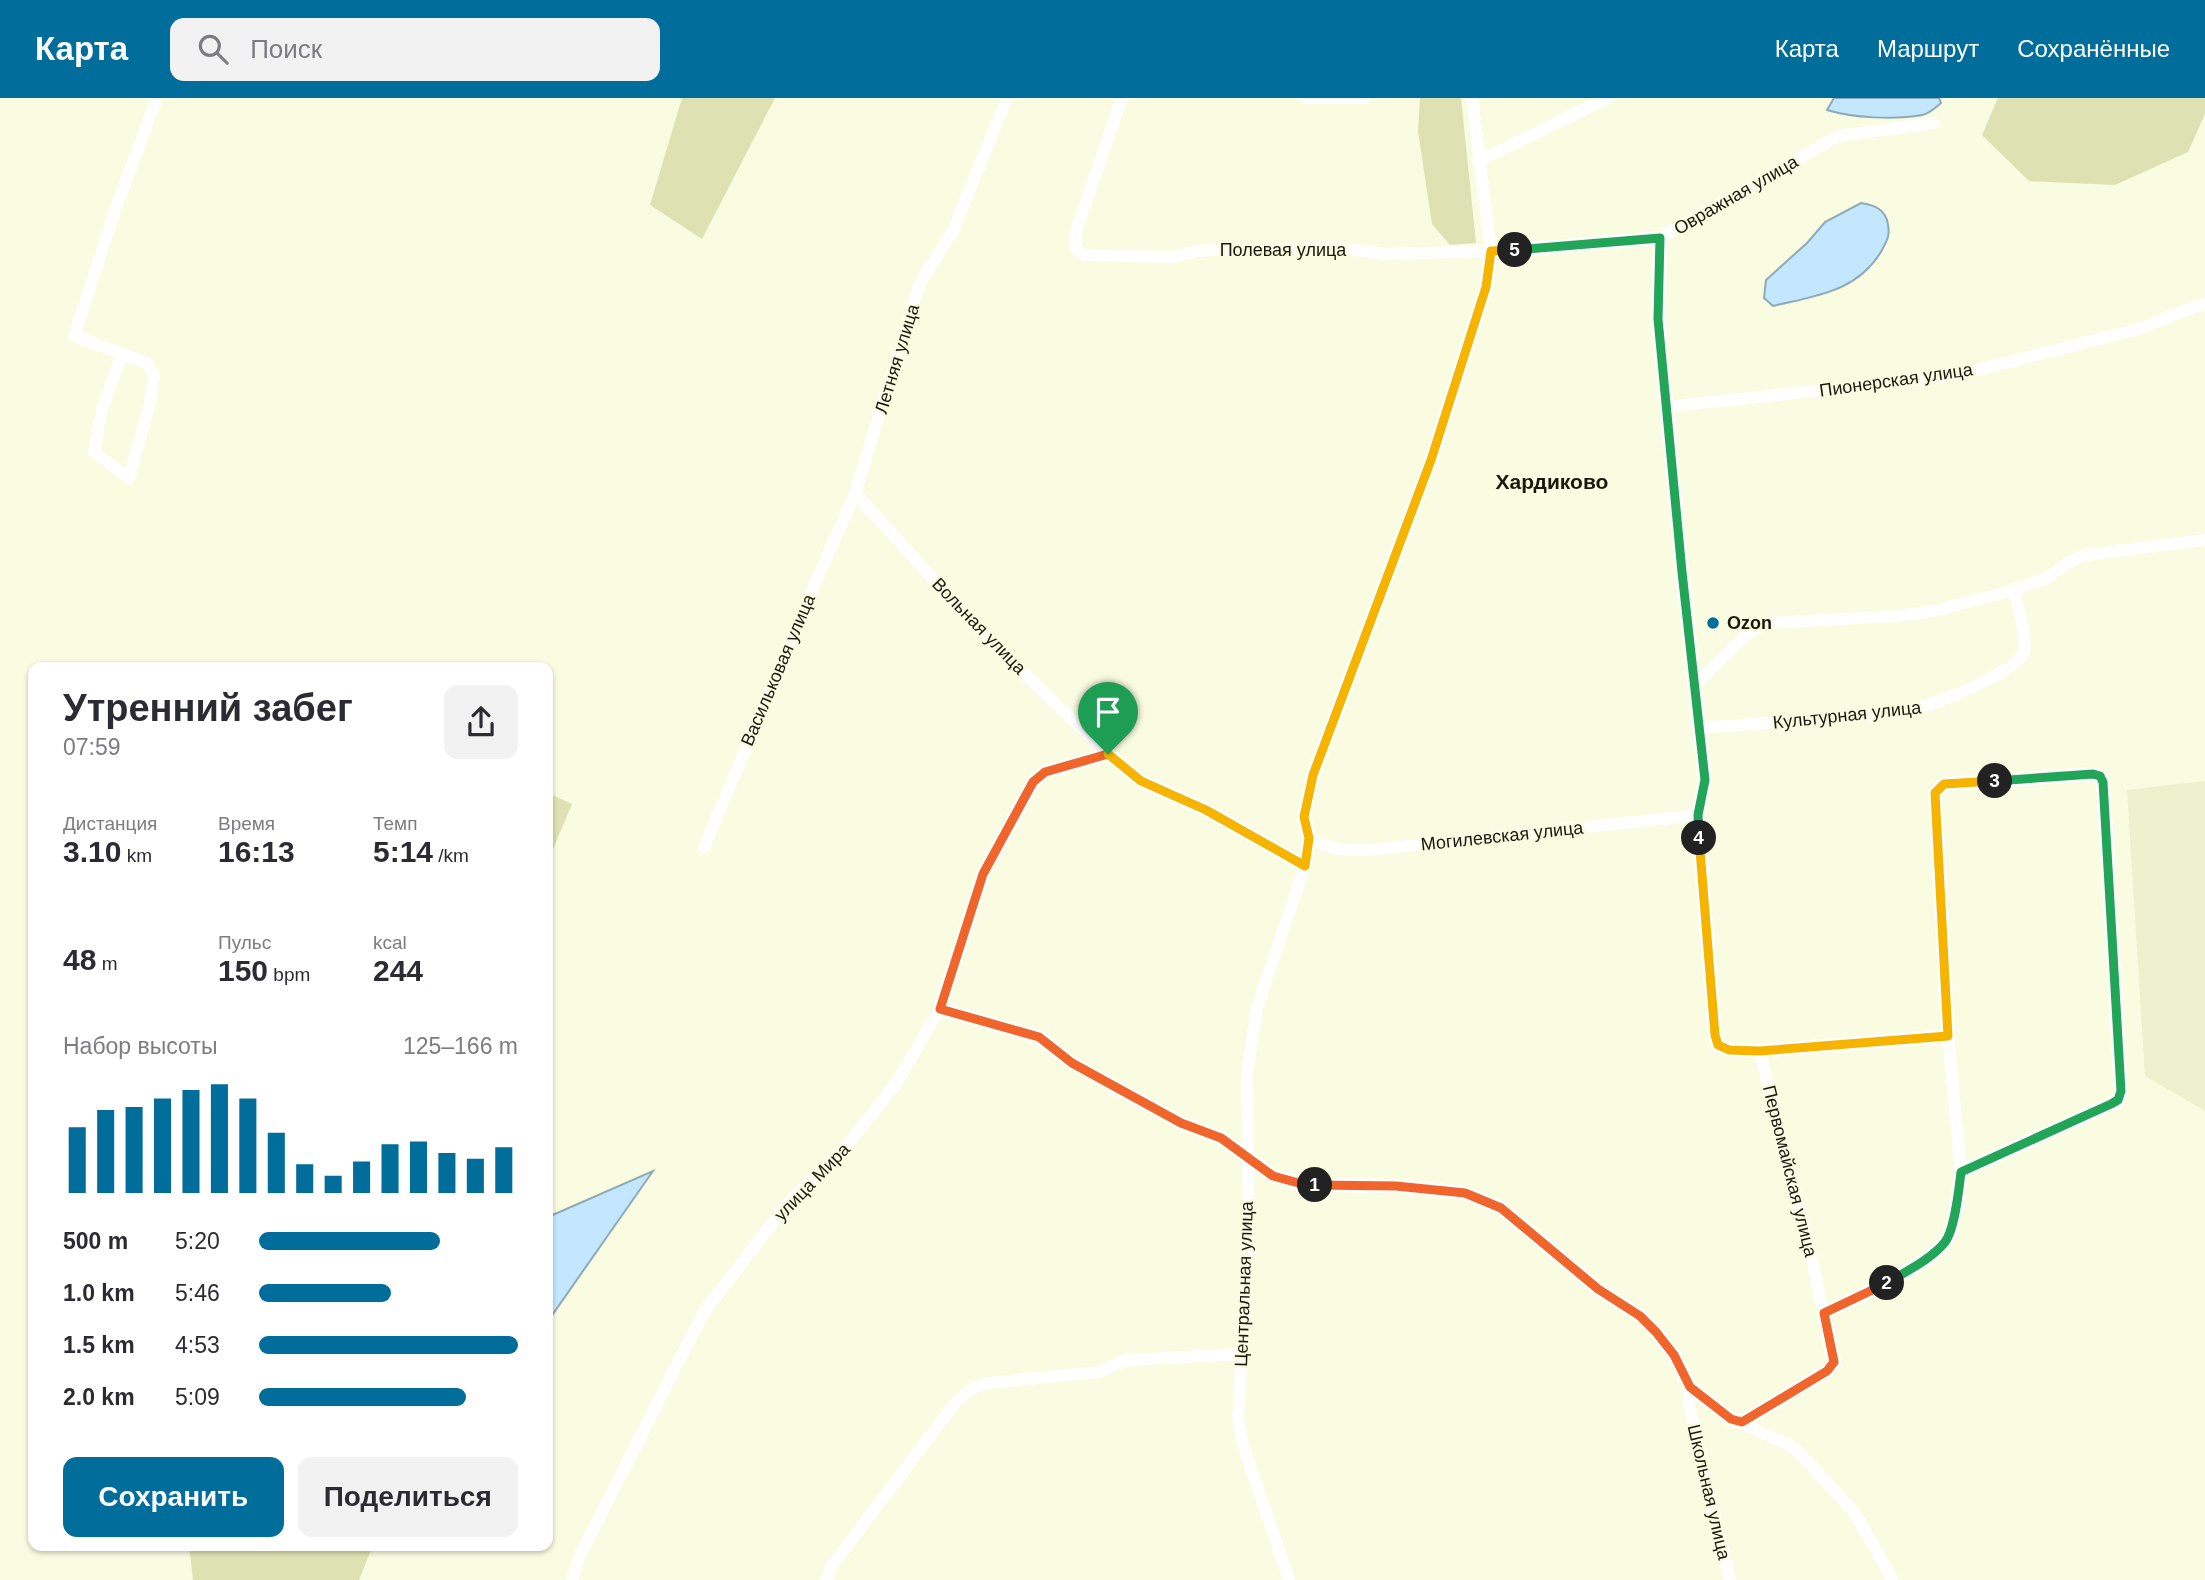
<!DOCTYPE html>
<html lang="ru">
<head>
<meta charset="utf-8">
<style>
	:root { --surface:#fff; --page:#f2f2f3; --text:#2b2b33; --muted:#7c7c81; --accent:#016d9a }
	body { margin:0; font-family:Helvetica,sans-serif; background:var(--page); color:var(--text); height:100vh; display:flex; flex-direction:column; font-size:26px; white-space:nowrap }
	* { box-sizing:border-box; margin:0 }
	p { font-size:23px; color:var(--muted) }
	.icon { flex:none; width:38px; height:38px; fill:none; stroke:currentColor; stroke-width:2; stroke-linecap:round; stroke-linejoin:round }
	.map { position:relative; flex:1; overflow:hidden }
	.details { position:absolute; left:28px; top:564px; width:525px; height:889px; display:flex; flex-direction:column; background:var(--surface); border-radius:14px; box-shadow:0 2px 5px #0004 }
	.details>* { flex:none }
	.pin { position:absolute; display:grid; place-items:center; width:60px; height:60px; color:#fff; margin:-72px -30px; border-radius:50% 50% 50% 0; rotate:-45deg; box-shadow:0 0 7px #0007 }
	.pin .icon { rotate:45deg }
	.km { position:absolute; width:35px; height:35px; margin:-18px; border-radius:50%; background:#222; color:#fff; font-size:19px; line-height:35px; text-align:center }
	.round { display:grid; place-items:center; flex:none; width:74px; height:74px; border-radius:14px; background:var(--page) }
	.headline { display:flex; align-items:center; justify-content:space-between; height:119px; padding:0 35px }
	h1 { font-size:38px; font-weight:600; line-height:52px }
	.stats { display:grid; grid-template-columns:repeat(3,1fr); gap:10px; height:119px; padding:7px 35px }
	.stats div { display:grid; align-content:center }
	.stats b { font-size:30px; font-weight:600 }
	.stats small { font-size:19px; font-weight:400 }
	.stats p { font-size:19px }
	.chart { height:196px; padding:14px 35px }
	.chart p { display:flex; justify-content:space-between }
	.chart svg { width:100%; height:126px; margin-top:7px; stroke:var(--accent); stroke-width:6 }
	.button { display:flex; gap:14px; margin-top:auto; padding:14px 35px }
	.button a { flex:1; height:80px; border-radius:14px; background:var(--accent); color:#fff; font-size:28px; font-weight:600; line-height:80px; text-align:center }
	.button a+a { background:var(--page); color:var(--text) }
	ul { padding:0 35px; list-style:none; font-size:23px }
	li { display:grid; grid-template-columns:112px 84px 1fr; align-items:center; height:52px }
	li i { height:18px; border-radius:9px; background:var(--accent) }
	header { display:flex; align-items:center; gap:42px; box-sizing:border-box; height:98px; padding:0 35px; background:var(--accent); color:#fff }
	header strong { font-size:33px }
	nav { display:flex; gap:38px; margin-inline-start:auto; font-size:24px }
	.search { width:490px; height:63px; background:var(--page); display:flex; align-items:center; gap:18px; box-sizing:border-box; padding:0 24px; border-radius:14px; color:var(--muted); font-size:26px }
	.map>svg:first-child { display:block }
</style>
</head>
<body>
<header>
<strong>Карта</strong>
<div class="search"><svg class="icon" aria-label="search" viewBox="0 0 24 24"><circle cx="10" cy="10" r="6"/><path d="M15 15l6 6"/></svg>Поиск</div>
<nav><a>Карта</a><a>Маршрут</a><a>Сохранённые</a></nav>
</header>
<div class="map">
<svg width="2205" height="1482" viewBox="0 0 2205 1482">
	<rect width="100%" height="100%" fill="#f9fce0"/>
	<!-- built -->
	<path fill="#eef1ce" d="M2205,683v330l-60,-35 -18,-286z"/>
	<!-- green -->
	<g fill="#dee2b2">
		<path d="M682,0h93l-73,141 -52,-34z"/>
		<path d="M1420,0h41l15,145 -26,2 -18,-21 -14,-93z"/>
		<path d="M1998,0h207v16l-17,38 -73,33 -86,-4 -47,-46z"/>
		<path d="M548,695l24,11 -24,57z"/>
		<path d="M189,1447h184l-14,35h-166z"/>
	</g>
	<!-- water -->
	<g fill="#c3e7fe" stroke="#90a9b6" stroke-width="2">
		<path d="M1834,0h105l2,5c-6,5 -12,11 -19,12 -27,5 -69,3 -95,-5z"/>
		<path d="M1861,105c13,2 25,6 27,22 2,11 -1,15 -6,25 -24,42 -67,46 -109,56l-9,-8 2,-18 41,-37 18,-21z"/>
		<path d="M653,1073l-105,150v-104z"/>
	</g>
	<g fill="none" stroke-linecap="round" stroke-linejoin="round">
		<!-- minor -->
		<g stroke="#fff" stroke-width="12">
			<path d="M1122,0l-46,133v18l8,6 89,2 24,-6 34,-2 107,-1 48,6 105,-3 169,-13 178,-102 96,-13"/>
			<path d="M1305,0h60"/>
			<path d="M1478,63l130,-63"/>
			<path d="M1660,140l-2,81 24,253 23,208 -7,35 17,220 3,10 11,5 31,1 188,-15"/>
			<path d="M122,255l-20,57 -8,42 35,26 21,-75 4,-28 -7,-12 -73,-27 43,-131 40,-107"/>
			<path d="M1666,309l287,-31 186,-47 62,-25 4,2"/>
			<path d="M855,395l124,137 129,124 33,27 65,29 99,56"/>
			<path d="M1694,588l54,-53 19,-10 130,-7 37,-5 80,-21 33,-12 19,-14 19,-9 120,-15"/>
			<path d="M1699,630l208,-16c21,-5 109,-39 116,-58 6,-13 -6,-49 -9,-64"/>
			<path d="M1309,740c26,14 42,13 71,11l318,-34"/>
			<path d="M704,750l110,-262 41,-93 65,-210 33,-52 54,-133"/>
			<path d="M940,911l99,27 33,27 109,60 40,15 52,38 29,8 94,3 69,6 36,15 97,81 42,27 16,16 18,23 16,32 -1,18 41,175"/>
			<path d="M1824,1215l53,-24 41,-24 28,-24 9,-29 6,-40 -13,-136 -13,-243 9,-9 149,-10 7,2 3,6 18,309 -3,9 -7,4 -150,68"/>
			<path d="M1690,1289l41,32 59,26 15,14 49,53 39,68"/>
			<path d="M1742,1324l85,-51 7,-9 -32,-148 -18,-58 -24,-105"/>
			<path d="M572,1482l8,-25 124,-243 83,-108 62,-61 46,-58 45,-76 43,-135 50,-92 12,-10 63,-18"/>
			<path d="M826,1482l5,-13 124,-164 16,-14 16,-6 112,-11 27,-12 117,-6"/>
			<path d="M1289,1482l-46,-135 -5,-27 11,-174 -2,-171 10,-65 48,-142 4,-28 -5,-21 9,-42 118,-315 55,-173 5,-36 -19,-153"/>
		</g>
	</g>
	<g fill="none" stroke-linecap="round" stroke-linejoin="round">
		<!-- split-1 casing -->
		<g stroke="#fff" stroke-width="14">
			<path id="split-1" d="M1108,656l-63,18 -12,10 -50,92 -43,135 99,28 33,26 109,60 40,15 52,38 29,8 13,1"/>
		</g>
		<!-- split-2 casing -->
		<g stroke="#fff" stroke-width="14">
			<path id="split-2" d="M1315,1087l81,1 69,7 36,15 97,81 42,27 16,16 18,23 16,32 41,32 11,3 85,-51 7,-9 -10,-49 63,-30"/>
		</g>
		<!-- split-3 casing -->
		<g stroke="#fff" stroke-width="14">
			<path id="split-3" d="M1887,1185c18,-11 46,-25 58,-41 10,-13 14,-54 16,-70l150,-68 7,-4 3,-9 -18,-309 -3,-6 -7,-2 -98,7"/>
		</g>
		<!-- split-4 casing -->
		<g stroke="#fff" stroke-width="14">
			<path id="split-4" d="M1699,740l16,197 3,10 11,5 31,1 188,-15 -13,-243 9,-9 51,-3"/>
		</g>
		<!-- split-5 casing -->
		<g stroke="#fff" stroke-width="14">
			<path id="split-5" d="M1515,152l145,-12 -2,81 24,253 23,208 -7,35 1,23"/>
		</g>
		<!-- split-6 casing -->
		<g stroke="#fff" stroke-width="14">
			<path id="split-6" d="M1108,656l33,27 65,29 99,56 4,-28 -5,-21 9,-42 118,-315 55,-173 5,-36 24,-1"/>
		</g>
		<!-- split-1 -->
		<use href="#split-1" stroke="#f0652b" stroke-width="9"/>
		<!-- split-2 -->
		<use href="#split-2" stroke="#f0652b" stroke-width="9"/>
		<!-- split-3 -->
		<use href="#split-3" stroke="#22a559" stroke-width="9"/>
		<!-- split-4 -->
		<use href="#split-4" stroke="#f5b400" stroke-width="9"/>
		<!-- split-5 -->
		<use href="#split-5" stroke="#22a559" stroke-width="9"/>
		<!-- split-6 -->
		<use href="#split-6" stroke="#f5b400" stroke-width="9"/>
	</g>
	<!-- markers -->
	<circle fill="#016d9a" stroke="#f9fce0" stroke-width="2.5" cx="1713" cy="525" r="7"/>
	<g text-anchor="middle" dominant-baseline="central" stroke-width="5" stroke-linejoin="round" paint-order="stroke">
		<!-- street labels -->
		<g font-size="18" fill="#18190f" stroke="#f9fce0">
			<text transform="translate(1736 97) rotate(-30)">Овражная улица</text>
			<text x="1283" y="152">Полевая улица</text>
			<text transform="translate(897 261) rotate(-73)">Летняя улица</text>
			<text transform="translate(1896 282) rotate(-8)">Пионерская улица</text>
			<text transform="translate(979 528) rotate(46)">Вольная улица</text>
			<text transform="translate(778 572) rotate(-67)">Васильковая улица</text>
			<text transform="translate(1847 617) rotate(-6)">Культурная улица</text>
			<text transform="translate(1502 738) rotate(-6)">Могилевская улица</text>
			<text transform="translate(1790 1073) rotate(76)">Первомайская улица</text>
			<text transform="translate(812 1084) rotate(-46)">улица Мира</text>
			<text transform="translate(1244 1186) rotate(-88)">Центральная улица</text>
			<text transform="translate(1709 1394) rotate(77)">Школьная улица</text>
		</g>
		<!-- poi labels -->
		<g font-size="18" font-weight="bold" fill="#18190f" stroke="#f9fce0" text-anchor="start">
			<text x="1727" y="525">Ozon</text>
		</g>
		<!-- quarter labels -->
		<g font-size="21" font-weight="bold" fill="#18190f" stroke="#f9fce0">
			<text x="1552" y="383">Хардиково</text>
		</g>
	</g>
</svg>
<div class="pin" style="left:1108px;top:656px;background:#1e9e55"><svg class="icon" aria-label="arrive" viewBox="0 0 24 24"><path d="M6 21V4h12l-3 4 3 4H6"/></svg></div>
<b class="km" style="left:1315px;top:1087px">1</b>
<b class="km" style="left:1887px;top:1185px">2</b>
<b class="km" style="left:1995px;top:683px">3</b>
<b class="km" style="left:1699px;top:740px">4</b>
<b class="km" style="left:1515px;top:152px">5</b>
<section class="details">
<div class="headline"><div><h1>Утренний забег</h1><p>07:59</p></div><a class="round"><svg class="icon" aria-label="share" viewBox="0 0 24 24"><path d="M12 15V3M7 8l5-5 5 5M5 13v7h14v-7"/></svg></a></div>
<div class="stats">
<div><p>Дистанция</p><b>3.10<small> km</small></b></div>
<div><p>Время</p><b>16:13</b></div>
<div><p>Темп</p><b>5:14<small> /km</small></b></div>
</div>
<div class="stats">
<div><b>48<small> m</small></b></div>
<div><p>Пульс</p><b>150<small> bpm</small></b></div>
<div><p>kcal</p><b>244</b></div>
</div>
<div class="chart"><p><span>Набор высоты</span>125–166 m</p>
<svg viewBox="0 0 160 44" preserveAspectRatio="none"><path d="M5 44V21M15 44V15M25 44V14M35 44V11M45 44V8M55 44V6M65 44V11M75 44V23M85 44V34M95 44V38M105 44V33M115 44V27M125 44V26M135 44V30M145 44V32M155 44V28"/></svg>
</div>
<ul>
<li><b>500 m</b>5:20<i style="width:70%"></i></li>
<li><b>1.0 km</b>5:46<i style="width:51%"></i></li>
<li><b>1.5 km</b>4:53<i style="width:100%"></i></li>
<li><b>2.0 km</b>5:09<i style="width:80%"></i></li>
</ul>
<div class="button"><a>Сохранить</a><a>Поделиться</a></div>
</section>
</div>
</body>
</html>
